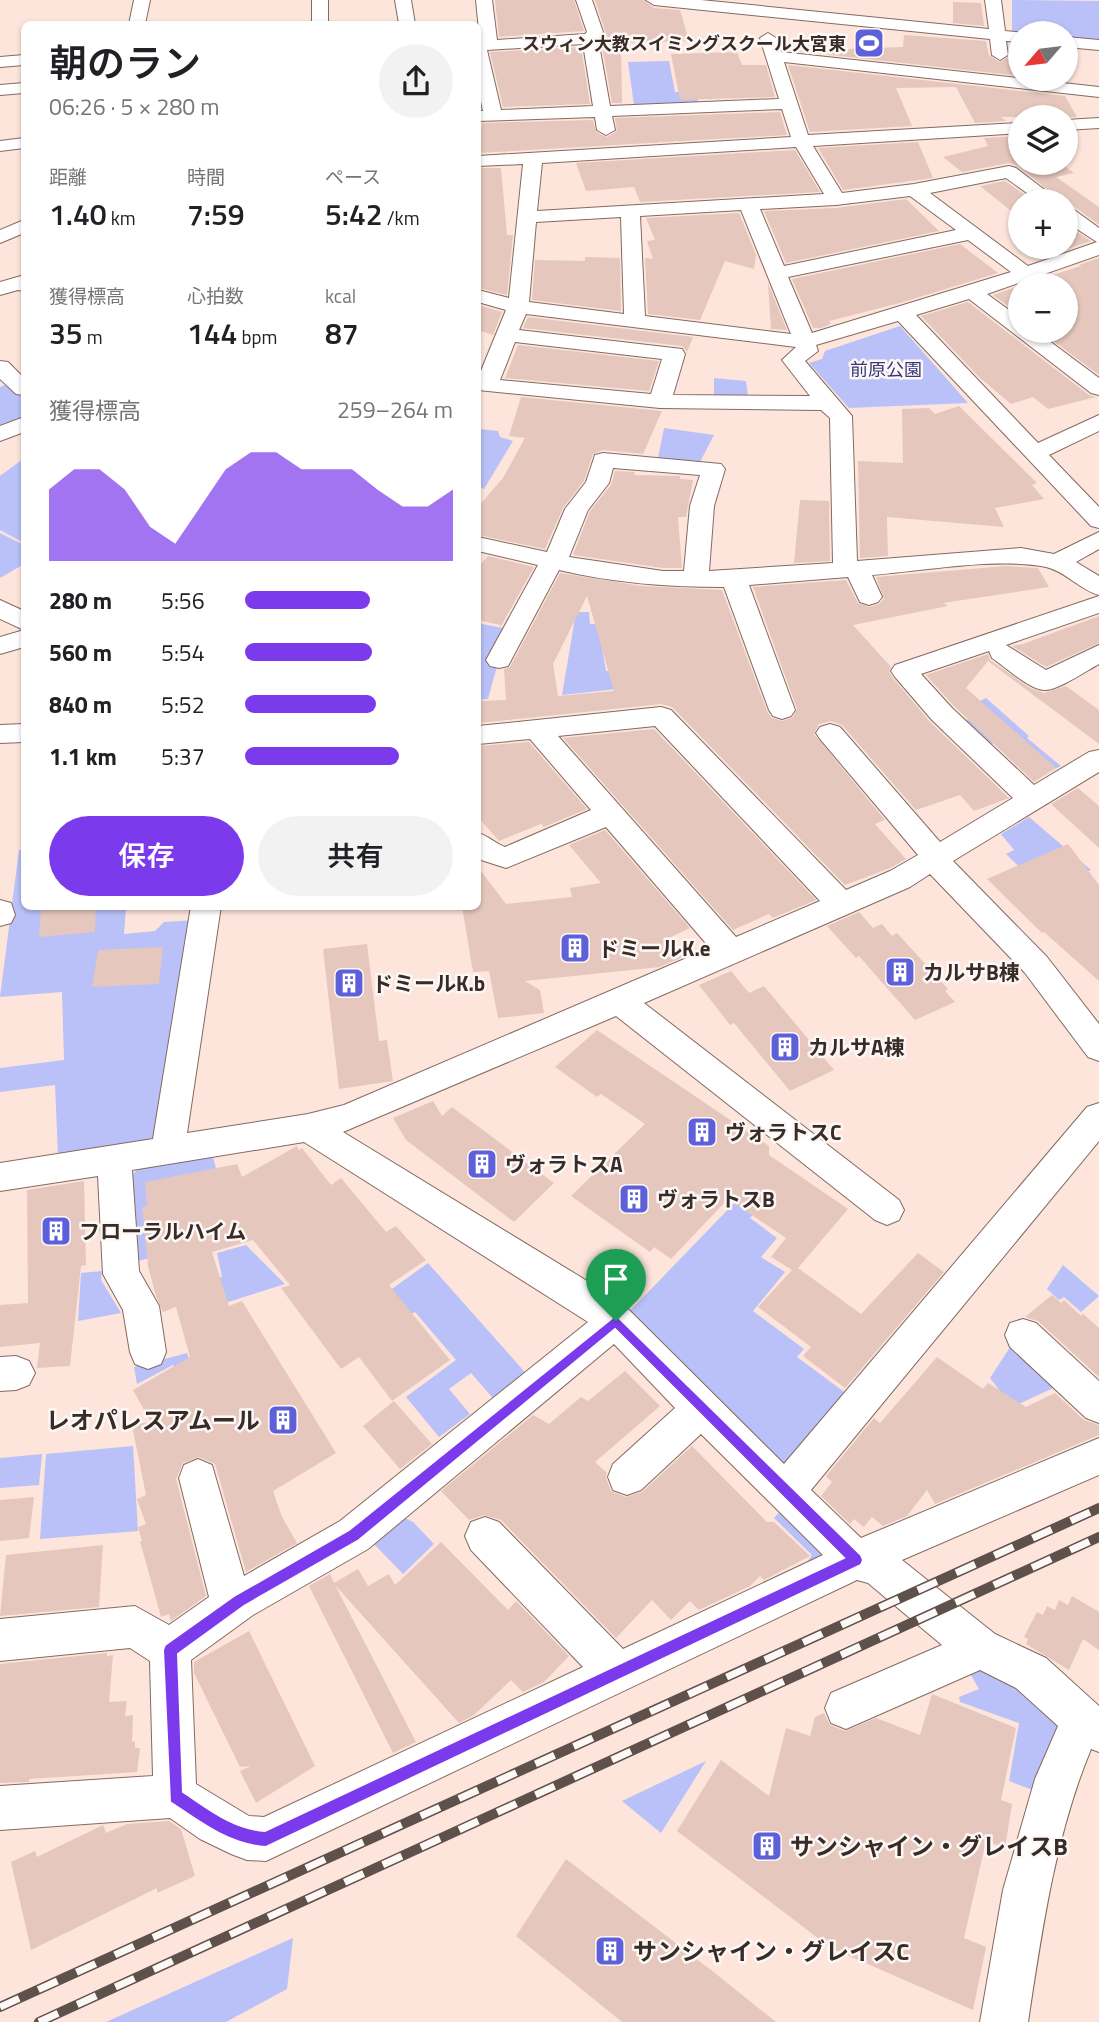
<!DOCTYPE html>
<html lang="ja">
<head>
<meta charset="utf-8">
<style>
	:root { --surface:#fff; --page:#f2f2f2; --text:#202124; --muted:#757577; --accent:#7c3aed }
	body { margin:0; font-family:"Titillium Web","Noto Sans JP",sans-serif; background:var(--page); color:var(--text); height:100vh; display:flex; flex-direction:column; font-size:26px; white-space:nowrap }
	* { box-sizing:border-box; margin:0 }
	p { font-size:23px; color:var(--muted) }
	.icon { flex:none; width:38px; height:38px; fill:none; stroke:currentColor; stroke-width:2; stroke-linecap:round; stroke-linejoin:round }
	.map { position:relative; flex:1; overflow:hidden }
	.sheet { position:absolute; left:21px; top:21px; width:460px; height:889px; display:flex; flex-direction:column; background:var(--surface); border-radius:10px; box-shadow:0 2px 5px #0004 }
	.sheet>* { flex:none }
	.needle { width:46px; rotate:242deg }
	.buttons { position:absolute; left:1008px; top:21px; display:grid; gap:14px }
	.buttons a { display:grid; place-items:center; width:70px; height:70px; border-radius:50%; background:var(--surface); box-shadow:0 2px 5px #0004; font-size:35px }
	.pin { position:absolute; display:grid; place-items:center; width:60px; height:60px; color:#fff; margin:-72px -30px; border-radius:50% 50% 50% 0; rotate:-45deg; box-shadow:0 0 7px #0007 }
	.pin .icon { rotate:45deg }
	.round { display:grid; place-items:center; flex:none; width:74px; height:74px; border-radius:37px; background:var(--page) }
	.head { display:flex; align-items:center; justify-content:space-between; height:119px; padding:0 28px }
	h1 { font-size:38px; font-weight:600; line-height:52px }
	.figures { display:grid; grid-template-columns:repeat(3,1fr); gap:10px; height:119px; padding:7px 28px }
	.figures div { display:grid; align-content:center }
	.figures b { font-size:30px; font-weight:600 }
	.figures small { font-size:19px; font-weight:400 }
	.figures p { font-size:19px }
	.chart { height:196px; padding:14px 28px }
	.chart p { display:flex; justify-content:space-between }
	.chart svg { width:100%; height:126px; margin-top:7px; fill:var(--accent); opacity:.7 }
	.button { display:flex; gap:14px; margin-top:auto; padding:14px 28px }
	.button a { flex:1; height:80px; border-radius:42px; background:var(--accent); color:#fff; font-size:28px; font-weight:600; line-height:80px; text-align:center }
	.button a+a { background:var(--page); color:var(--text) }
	ul { padding:0 28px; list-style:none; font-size:23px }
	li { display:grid; grid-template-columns:112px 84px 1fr; align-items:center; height:52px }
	li i { height:18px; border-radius:9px; background:var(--accent) }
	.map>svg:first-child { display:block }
</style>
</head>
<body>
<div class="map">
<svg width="1099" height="2022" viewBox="0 0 1099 2022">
	<rect width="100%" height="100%" fill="#fde5dc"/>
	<!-- green -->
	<g fill="#b9c1f8">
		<path d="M1012,0l87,1v41l-33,-4v-5h-54z"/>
		<path d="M669,61l6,31h22l1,11 -64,2 -6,-43z"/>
		<path d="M900,326l68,77 -119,5 -40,-45 13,-4 3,-8z"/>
		<path d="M714,378l32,3 2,16 -34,-1z"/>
		<path d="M7,384l17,15v19l-24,10v-41z"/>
		<path d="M664,428l50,7 -14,27 -42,-4z"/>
		<path d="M480,429l18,2 2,6 13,4 -29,48 -6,-2z"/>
		<path d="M23,459l1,1v83l-24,-13v-54z"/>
		<path d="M0,533l24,12v19l-24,14z"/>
		<path d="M576,612h13l1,12h8l8,47 63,-6 -25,21 -82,9z"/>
		<path d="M478,623l29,6 -19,70 -10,1z"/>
		<path d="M986,698l43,38 -2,2 34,28 -7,3 -41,-34 -27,11 -25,-24 22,-9 -9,-9z"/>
		<path d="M1029,817l62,53 -51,17 -34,-33 8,-4 -13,-16z"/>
		<path d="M19,850h5v56l102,1 -2,27 31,-3 9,-9 32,-2 -38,226 -100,10 -3,-71 -55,7v-24l64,-8 -2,-68 -62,5z"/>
		<path d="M213,1157l17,64 -16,19 -79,22 -5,-85 10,-10z"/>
		<path d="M771,1165l16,13 -37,40 27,20 -16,19 24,15 -32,39 51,38 -7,8 50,37 -65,77 -157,-155z"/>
		<path d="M246,1245l39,39 -60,19 -8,-25 5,-1 -5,-24z"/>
		<path d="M428,1263l103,116 -33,25 -27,-31 -22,16 21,25 -31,23 -33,-40 50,-37 -41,-48 -5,3 -21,-24z"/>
		<path d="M1063,1265l36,31 -18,16 -17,-15 -5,3 -12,-11z"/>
		<path d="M102,1271l-1,9 20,33 -43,8 3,-48z"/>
		<path d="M1014,1341l48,43 -50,23 -22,-29z"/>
		<path d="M187,1353l14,41 -5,3 -23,-32 -36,19 -3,-17z"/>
		<path d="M133,1446l5,85 -98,8 6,-85z"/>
		<path d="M42,1454l-3,31 -39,3v-30z"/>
		<path d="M783,1508l42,40 -3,17 -21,5 11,-15 -38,-37z"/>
		<path d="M405,1518l8,4 21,22 -31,30 -31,-32z"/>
		<path d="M976,1664l81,45 3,28 -25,54 -26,-10 10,-58 -59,-21 -1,-5 20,-8 -11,-19z"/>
		<path d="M706,1761l-45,72 -39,-32z"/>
		<path d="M293,1938l-6,51 -61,33h-120z"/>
	</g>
	<!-- building -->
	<g fill="#e5c7bd" fill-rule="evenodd">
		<path d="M495,0h79l10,31 -85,6z"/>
		<path d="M595,0h49l10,8 26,2 9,31 -68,2 1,60h-10l-11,-63 4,-9z"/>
		<path d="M953,2l28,1 3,23 -31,-3z"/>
		<path d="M904,35l82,6 3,14 10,7 10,-5v-10l11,1v28l-225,-25 108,-4z"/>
		<path d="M581,47l9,57 -87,3 -13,-55z"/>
		<path d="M737,52l5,13h24l9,32 -95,3 -9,-46z"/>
		<path d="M788,65l277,31 12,21h-76l5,4 -31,2 -19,-36 -60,1 16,38 -102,6z"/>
		<path d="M780,112l7,23 -309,18v-26h4v-4l111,-3 3,12 11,5 10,-6 -2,-13z"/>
		<path d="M1020,136v27h40l14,10 -18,4 43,30v18l-24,-18 -9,-2v-4h-5l-44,-36 -8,-2 -47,9 -19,-15 45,-11 -4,-8z"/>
		<path d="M918,142l15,36 -90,12 -25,-42z"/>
		<path d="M795,150l25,42 -180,10 -6,-15 -48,4 -10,-28z"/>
		<path d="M478,168h23l6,67h6l-6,60 -29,-7z"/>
		<path d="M1005,181l29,20h-14v17l-40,-32z"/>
		<path d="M906,199l33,32 -153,32 -22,-52 72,-3z"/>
		<path d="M739,213l17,42 -2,14 -29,-8 -25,59 -52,-6 -3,-56 8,1 -6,-18 8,-1 -9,-22z"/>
		<path d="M1066,225l25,16 -29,10 -6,-4h10z"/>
		<path d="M960,244l38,29 -98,30 -71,18 2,3 -10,4h-8l-21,-49z"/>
		<path d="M585,257l35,1 1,53 -89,-11 3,-40 50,1z"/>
		<path d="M1099,258v117l-59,-44h26v-46h-46v30l-27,-20 34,-12 54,-17 -2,-1z"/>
		<path d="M768,283l19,47 -16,-1z"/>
		<path d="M968,302l121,93 7,2 -48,12 -15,-12 -22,7 -32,-27 -58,-61z"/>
		<path d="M478,305l24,7 -9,23 -15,-5z"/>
		<path d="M528,317l165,20 -6,15 -5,-6 -159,-18z"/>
		<path d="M518,345l141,16 -10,30 -144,-13z"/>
		<path d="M521,397l141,14 -19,43 -40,-4 -10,4 -9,27 -21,27 -18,41 -67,-14v-28l25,-29 22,-40 -16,-2z"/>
		<path d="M959,406l78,77 -5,2 12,14 -49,9 9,19 -117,-10 1,39 -28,2 -2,-97 45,2 -1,-54 27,-1 6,6z"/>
		<path d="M615,471l20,1 -1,3 46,1v3l13,1 -7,37h-8l4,51h-19l-90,-13 17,-44 21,-26z"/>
		<path d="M800,500l29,1 1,60 -36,2z"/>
		<path d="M488,556l46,11 -34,61v-3l-22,-5v-53z"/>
		<path d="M1006,566l32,2 11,19 -106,16 5,3 -95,19 38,42 -2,5 4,6 37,44 79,76 -35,13 -14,-16 -44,15 -74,-85 -11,-4 -12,3 -5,10 71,86 -10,4 31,35 -16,9 -45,17 -173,-178 -11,-3 -183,19v-22l28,-1 -2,-31 6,-2 50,-94 81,13 81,4 45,121 5,7 11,3 10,-4 4,-8 -44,-122 93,-7 12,23 12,4 9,-3 5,-5 -8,-22zM587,596l27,95 -56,5 -5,-32z"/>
		<path d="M1099,616v27l-53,24 -34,-21 11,-2z"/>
		<path d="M988,654l2,6 40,28 14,5 22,-7 33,24v34l-111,-83 -22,27 90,80 -22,14 -80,-76 -28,-31z"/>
		<path d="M654,729l162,171 -43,18 -4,-4 -36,16 -170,-192z"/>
		<path d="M529,742l58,67 -43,18 -3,-3 -42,17 -21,-24v-71z"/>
		<path d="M1078,788l21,18v42l-48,-44z"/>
		<path d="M605,830l85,98 -21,10 16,18 -25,11 -135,14 15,9 4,23 -46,5 -9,-47 -16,1 -11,-66h16v-39l28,37 66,-7 -2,-9 31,-5 -32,-38z"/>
		<path d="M1068,844l31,41v96l-55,-49 -2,1 -55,-54z"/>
		<path d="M41,906h55l-1,26 -56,5z"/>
		<path d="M859,912l14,16 9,-4 10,12 5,-3 51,56 -3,2 10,11 -40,18 -56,-64 -3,2 -29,-32z"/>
		<path d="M367,944l12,97 8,-1 6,41 -54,8 -16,-140z"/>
		<path d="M163,947l-4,37 -67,3 6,-37z"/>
		<path d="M731,971l18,22 15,-7 70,84 -44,21 -56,-68 -4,2 -31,-40z"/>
		<path d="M597,1030l172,116v9l79,54 -50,59 63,46 57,-61 26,19 -99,116 -42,-32 8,-9 -53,-40 34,-37 -21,-13 15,-19 -58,-39 -57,60 -17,-12 -4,5 -79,-56 74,-72 -44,-30 -4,3 -42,-30z"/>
		<path d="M433,1101l9,15 10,-9 102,76 -40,39 -108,-82 -13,-22z"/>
		<path d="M297,1146l2,4 3,-2 29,37 10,-7 45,54 10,-6 30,34 -37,25 61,75 -58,41 -33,-44 -18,12 -60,-81 9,-3 -37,-45 -41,12 17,54 13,-5 94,152 -63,38 9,26 15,26 -51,29 -31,-108 -16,-7 -16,6 -7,16 30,117 -35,25 -2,-7 -8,3 -21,-76h2l-4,-14 8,-3 -9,-25 9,-4 -14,-70 19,-3 -18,-32 57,-33 -14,-50 -13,5 -7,-16 -8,-30 -6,-59 5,-1 -2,-24 92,-18 5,13z"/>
		<path d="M84,1181l2,84 -5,1 -11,100 -33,2 3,-25 -40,4v-42l28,-2 -1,-113z"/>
		<path d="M1052,1295l9,8 3,-3 17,16 2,-2 16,14v49l-61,-56 -13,-4z"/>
		<path d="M937,1357l46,32 5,-6 38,24 29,-14 29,27 15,5v10l-164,69 -8,-14 -20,26 -24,10 -11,-9 -8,10 -10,-8 -4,5 -29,-28 11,-14 -6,-6 48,-58 6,5z"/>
		<path d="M625,1371l35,35 -65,56 12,11 -1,5 5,13 15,6 16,-5 50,-46 75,76h7l36,34 -46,24 -4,-4 -10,10 -51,24 -9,-9 -19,19 -19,-20 -36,38 -115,-118 -17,-5 -15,5 -28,-29 92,-76 16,9 32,-27 7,4z"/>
		<path d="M394,1401l38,43 -32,25 -37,-43z"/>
		<path d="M34,1497l-5,41 -29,3v-41z"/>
		<path d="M441,1542l67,68 8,-9 53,55 -25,26 -21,10 -12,-12 -37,35 -15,8 -124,-138 81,157 -23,11 -84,-167 21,-12 4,9 24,-14 10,17 21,-12 6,11z"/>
		<path d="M103,1545l-4,62 -99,9 6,-61z"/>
		<path d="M1072,1596l27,16v38l-16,-11 -14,31 -43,-26 2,-5 -4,-2 13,-25 6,3 4,-9 8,4 4,-10 9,5z"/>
		<path d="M249,1631l66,135 -59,37 -16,-32 11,-5 -11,1 -46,-94v-11z"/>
		<path d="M107,1653v3l6,-1 -4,47 18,-1 -2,15 8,-1 -1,27 3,-1v7h5l-3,24 -108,7v3l-29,1v-119z"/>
		<path d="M932,1694l84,34 -15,72 11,4 -7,44 -19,-7 -22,97 22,9 -13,63 -142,-62 -154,-117 44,-71 48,36 17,-68 24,8 5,-19 9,-4 6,12 15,6 31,-13 44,17z"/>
		<path d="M169,1821l12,8 14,47 -38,17v-5l-126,62 -20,-88 24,-11 2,6 66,-32 3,8 21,-9z"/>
		<path d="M566,1859l145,111 65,52h-154l-106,-86z"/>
	</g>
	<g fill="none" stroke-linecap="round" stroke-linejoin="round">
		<!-- minor casing -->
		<g stroke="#846a61" stroke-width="2">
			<g id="minor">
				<path d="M134,0h16l-5,24h-16z"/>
				<rect x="312" y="0" width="16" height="24"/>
				<path d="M395,0h16l4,24h-16z"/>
				<path d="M476,0h16l5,40 88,-6 2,-2 -11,-32h16l11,32 -5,7 12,67 169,-7 -19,-61 8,-5 8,5 5,14 318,35v10l-315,-35 24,73 212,-12v10l-207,13 29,47 72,-9 95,-18 7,2 43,33h-21l-32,-23 -76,15 98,73 69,-24 -31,-20v-15l7,2 26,19v27l-112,39 33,24v13h16l63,47v17l-8,-2 -122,-94 -53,16 122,128 61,-28v16l-50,24 50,52v21l-8,-2 -193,-205 -82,24 2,6 -13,10 47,55 5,145 164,-13 33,6 45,-22v17l-23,13 23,14v19c-19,-5 -34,-24 -53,-28 -47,-10 -124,4 -174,8l10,22 -4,5 -9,3 -9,-3 -12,-25 -99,8 46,125 -4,6 -9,3 -9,-3 -4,-6 -45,-123c-56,0 -110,-4 -165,-17l-51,96 -9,2 -9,-2 -4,-6 52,-95 -60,-14v-14l69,15 18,-43 21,-27 9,-27 8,-2 118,11 4,5 -11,37 -5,65 124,-8 -3,-145 -9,-8 -161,-2 -182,-18v-12l28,-68 -28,-8v-12l31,8 14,-134 -45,2v-10l313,-19 -9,-28 -170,7 3,14 -9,5 -9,-5 -2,-13 -117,4v-10h5l-5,-25v-45h2zM583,44l10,62 -92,4 -14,-60zM796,147l28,47 -287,17 5,-48zM910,196l46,34 -172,36 -24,-57 76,-4zM741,210l50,124 -146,-18 -5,-100zM621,217l3,97 -95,-12 7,-80zM968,240l43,32 -199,61 -24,-56zM526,314l270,33 -14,13 28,36 -137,-1 12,-41 -3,-5 -163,-19zM515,342l147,17 -11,35 -151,-14zM613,468l87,7 -10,31 -6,65h-21l-94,-14 19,-47 21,-27z"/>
				<path d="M646,0h55l288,29 -4,-29h16l4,31 20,2h-5v9l-14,-1 2,14 -8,5 -8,-5 -2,-16 -336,-34z"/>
				<path d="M1066,37l33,3v10l-33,-3z"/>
				<path d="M24,55v10l-24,2v-10z"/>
				<path d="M24,83v10l-24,2v-10z"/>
				<path d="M1099,118v10l-33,2v-10z"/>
				<path d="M24,138v10l-24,3v-10z"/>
				<path d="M24,220v13l-24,10v-13z"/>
				<path d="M21,276l3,1v14l-6,-1 -18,5v-13z"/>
				<path d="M0,361l8,1 16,16v17l-8,-1 -16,-15z"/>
				<path d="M24,417v15l-24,9v-15z"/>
				<path d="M1099,596v17l-93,32 40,25 53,-25v19c-13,7 -42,27 -55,26 -14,0 -40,-24 -52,-32l-3,-7 -68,23 31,34 82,77 55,-33 10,-2v22l-146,89 94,96 52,67v37l-11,-4 -63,-84 -95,-99 -20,13 -266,116 255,197 5,10 -5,10 -12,5 -12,-5 -259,-204 -273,116 254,155 32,23 155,154 303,-357 12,-4v38l-288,349 50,48 238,-100v37l-197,85 93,74 51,24 53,48v46l-8,-3c-36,87 -49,181 -63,273h-48l23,-132 32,-111 23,-53 -42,-38 -36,-18 -134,59 -15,-6 -6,-15 6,-15 111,-48 -74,-62 -11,-3 -591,281 -19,-1 -16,-6 -31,-15 -30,-21 -170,12v-44l153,-10 -3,-115 -20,-13 -130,13v-42l135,-13 34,19 40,-28 -30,-119 5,-13 14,-6 14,6 32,111 96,-55 248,-199 -284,-180 -172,28 7,101 20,35 7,46 -5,12 -13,5 -13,-5 -5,-12 -7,-42 -20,-36 -5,-98 -98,15v-28l153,-24 38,-233h30l-34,227 121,-19 36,-9 366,-157 -104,-121 -100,41 -28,-9v-26c11,3 16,10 27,14l86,-37 -61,-71 -52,5v-18l183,-19 10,3 175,180 44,-19 28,-16 -98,-116 -4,-6 4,-6 10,-3 10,3 100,115 73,-44 -81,-78 -37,-43 -4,-6 4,-6zM655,726l165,175 -84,36 -178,-201zM614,1344l61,64 -62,56 -5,13 5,13 14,5 14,-5 60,-56 122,121 -200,94 -124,-127 -14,-5 -14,5 -6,14 6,14 112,117 -319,150 -15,-1 -53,-32 -5,-124 62,-45 115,-66z"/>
				<path d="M0,600l24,11v36l-24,7v-17l24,-7 -24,-11z"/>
				<path d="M24,724v18l-24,1v-18z"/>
				<path d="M0,900l11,3 4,12 -4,8 -11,3z"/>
				<path d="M1023,1319l13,4 63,58v42l-13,-5 -76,-71 -5,-12 5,-12z"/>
				<path d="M16,1356l13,5 6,12 -6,12 -13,5 -16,1v-34z"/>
			</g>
		</g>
		<!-- minor -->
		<use href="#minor" fill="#fff" fill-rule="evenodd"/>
		<!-- rail casing -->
		<g stroke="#5e504b" stroke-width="10">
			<g id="rail">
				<path d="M0,2007l1099,-499"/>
				<path d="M39,2022l1060,-485"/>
			</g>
		</g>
		<!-- rail -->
		<use href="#rail" stroke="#fdf7f5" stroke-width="7" stroke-dasharray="21" stroke-linecap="butt"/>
	</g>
	<!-- route -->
	<path fill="#7c3aed" stroke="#fff" stroke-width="2" fill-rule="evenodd" d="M616,1315l245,240 2,5 -2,5 -595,282c-37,-2 -66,-25 -96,-45l-7,-152 2,-5 69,-49 115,-66zM615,1329l229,229 -579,273c-32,-2 -56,-22 -82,-39l-5,-138 66,-48 115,-66z"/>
	<!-- icons -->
	<defs>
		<g id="stadium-square" transform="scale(1.575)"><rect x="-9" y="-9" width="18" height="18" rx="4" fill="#5d60d8" stroke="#fdf7f5"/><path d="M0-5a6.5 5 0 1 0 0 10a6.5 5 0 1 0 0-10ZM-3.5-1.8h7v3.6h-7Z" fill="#fff"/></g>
		<g id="building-square" transform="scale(1.575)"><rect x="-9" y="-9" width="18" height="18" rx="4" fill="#5d60d8" stroke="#fdf7f5"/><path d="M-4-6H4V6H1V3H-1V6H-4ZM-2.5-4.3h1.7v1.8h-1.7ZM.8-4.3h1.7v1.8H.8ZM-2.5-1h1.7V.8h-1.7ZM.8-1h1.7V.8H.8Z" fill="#fff"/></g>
	</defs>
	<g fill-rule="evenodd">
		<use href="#stadium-square" x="869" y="43"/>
		<use href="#building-square" x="575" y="948"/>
		<use href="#building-square" x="900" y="972"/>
		<use href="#building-square" x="349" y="983"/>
		<use href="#building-square" x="785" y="1047"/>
		<use href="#building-square" x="702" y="1132"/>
		<use href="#building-square" x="482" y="1164"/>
		<use href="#building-square" x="634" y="1199"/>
		<use href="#building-square" x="56" y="1231"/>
		<use href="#building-square" x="283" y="1420"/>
		<use href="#building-square" x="767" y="1846"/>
		<use href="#building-square" x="610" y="1951"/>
	</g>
	<g text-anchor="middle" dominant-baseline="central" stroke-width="5" stroke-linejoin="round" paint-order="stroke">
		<!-- far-poi labels -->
		<g font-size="18" font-weight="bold" fill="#372c28" stroke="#fdf7f5" text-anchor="end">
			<text x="846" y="43">スウィン大教スイミングスクール大宮東</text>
		</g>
		<!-- far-park labels -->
		<g font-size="18" fill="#36397c" stroke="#fdf7f5">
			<text x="886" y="369">前原公園</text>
		</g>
		<!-- poi labels -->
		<g font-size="21" font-weight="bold" fill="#372c28" stroke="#fdf7f5" text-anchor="start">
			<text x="598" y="948">ドミールK.e</text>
			<text x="923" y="972">カルサB棟</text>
			<text x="372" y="983">ドミールK.b</text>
			<text x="808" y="1047">カルサA棟</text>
			<text x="725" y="1132">ヴォラトスC</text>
			<text x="505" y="1164">ヴォラトスA</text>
			<text x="657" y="1199">ヴォラトスB</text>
			<text x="79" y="1231">フローラルハイム</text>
		</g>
		<!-- near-poi labels -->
		<g font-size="24" font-weight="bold" fill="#372c28" stroke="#fdf7f5" text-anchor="start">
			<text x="260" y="1420" text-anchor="end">レオパレスアムール</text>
			<text x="790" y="1846">サンシャイン・グレイスB</text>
			<text x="633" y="1951">サンシャイン・グレイスC</text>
		</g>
	</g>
</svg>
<div class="buttons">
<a><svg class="needle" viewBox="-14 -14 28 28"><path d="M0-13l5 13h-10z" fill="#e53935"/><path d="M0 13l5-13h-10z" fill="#757577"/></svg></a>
<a><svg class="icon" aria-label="layers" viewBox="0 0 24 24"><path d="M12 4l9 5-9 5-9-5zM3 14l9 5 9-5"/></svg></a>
<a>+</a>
<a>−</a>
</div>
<div class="pin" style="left:616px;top:1321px;background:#1e9e55"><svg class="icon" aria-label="arrive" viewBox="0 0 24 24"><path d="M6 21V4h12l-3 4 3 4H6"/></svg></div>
<section class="sheet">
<div class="head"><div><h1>朝のラン</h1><p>06:26 · 5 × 280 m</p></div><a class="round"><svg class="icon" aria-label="share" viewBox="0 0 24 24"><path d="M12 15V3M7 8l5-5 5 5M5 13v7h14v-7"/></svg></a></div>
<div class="figures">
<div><p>距離</p><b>1.40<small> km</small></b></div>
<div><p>時間</p><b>7:59</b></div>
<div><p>ペース</p><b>5:42<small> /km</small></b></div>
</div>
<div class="figures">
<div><p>獲得標高</p><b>35<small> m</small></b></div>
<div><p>心拍数</p><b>144<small> bpm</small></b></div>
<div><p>kcal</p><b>87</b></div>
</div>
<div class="chart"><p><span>獲得標高</span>259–264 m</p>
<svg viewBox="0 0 160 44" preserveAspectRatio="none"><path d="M0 44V19L10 12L20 12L30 19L40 32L50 38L60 25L70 12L80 6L90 6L100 12L110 12L120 12L130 19L140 25L150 25L160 19V44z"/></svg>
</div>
<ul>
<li><b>280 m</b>5:56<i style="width:60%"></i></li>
<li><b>560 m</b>5:54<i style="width:61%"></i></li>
<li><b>840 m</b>5:52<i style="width:63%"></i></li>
<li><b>1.1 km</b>5:37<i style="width:74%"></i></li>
</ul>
<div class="button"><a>保存</a><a>共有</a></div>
</section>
</div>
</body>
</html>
